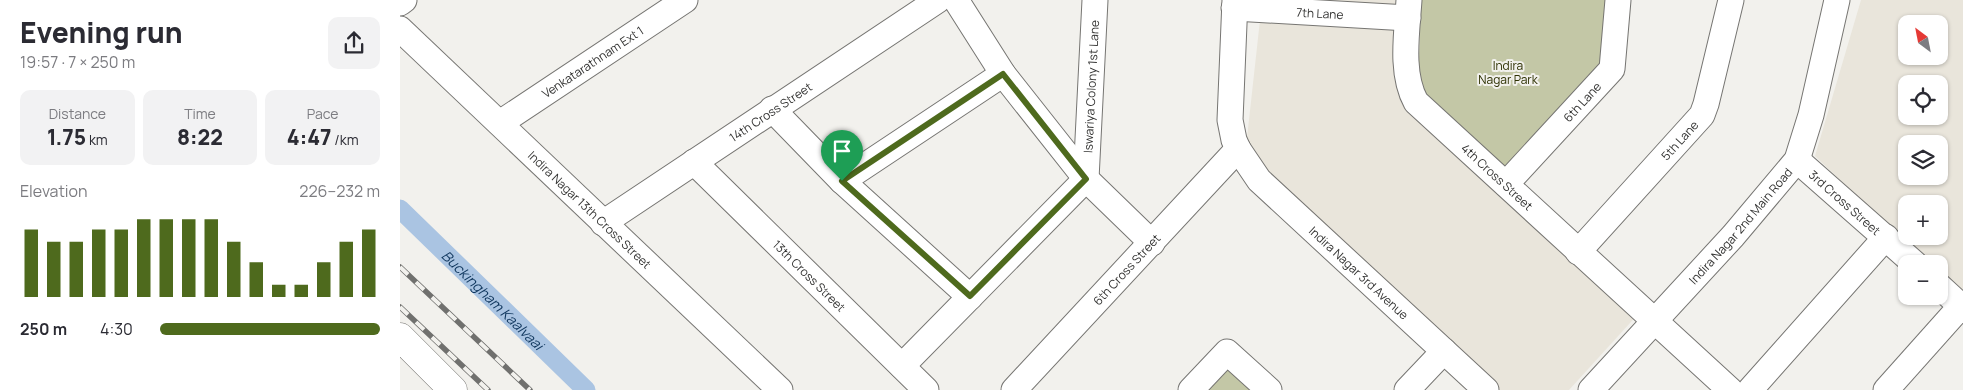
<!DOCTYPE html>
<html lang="en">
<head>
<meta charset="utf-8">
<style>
	:root { --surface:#fff; --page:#f2f2f3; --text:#2b2b33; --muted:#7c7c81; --accent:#4e6a1d }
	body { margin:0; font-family:Manrope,sans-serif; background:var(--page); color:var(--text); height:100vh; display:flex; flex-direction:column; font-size:19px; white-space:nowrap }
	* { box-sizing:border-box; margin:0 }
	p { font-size:16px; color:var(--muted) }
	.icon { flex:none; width:28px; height:28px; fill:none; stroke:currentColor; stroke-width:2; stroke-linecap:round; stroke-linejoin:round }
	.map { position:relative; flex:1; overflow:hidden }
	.sheet { display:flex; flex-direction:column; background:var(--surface); width:400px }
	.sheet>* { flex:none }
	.needle { width:32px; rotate:328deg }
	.tools { position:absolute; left:1498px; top:15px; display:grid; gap:10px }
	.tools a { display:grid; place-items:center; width:50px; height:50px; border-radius:10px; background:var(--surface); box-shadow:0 1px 4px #0004; font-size:25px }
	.pin { position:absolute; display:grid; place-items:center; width:42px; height:42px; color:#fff; margin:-51px -21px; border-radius:50% 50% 50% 0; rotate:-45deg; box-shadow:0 0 5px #0007 }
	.pin .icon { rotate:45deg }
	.round { display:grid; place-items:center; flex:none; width:52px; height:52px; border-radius:10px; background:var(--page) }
	.summary { display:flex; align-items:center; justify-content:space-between; height:85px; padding:0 20px }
	h1 { font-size:28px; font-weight:800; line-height:38px }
	.figures { display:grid; grid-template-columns:repeat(3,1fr); gap:8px; height:85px; padding:5px 20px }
	.figures div { display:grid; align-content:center; border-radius:10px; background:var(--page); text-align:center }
	.figures b { font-size:21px; font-weight:800 }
	.figures small { font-size:14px; font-weight:400 }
	.figures p { font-size:14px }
	.chart { height:140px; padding:10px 20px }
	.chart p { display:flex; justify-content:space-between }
	.chart svg { width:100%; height:90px; margin-top:5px; stroke:var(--accent); stroke-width:6 }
	ul { padding:0 20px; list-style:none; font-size:16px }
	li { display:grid; grid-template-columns:80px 60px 1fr; align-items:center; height:38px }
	li i { height:12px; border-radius:6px; background:var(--accent) }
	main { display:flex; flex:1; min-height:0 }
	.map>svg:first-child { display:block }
</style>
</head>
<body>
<main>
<section class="sheet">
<div class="summary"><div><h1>Evening run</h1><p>19:57 · 7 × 250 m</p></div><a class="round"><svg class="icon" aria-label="share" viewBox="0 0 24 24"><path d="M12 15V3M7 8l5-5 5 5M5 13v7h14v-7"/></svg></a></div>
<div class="figures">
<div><p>Distance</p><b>1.75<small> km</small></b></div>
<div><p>Time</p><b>8:22</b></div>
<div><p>Pace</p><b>4:47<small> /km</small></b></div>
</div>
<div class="chart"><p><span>Elevation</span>226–232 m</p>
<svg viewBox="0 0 160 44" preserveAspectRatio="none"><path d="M5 44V11M15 44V17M25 44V17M35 44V11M45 44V11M55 44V6M65 44V6M75 44V6M85 44V6M95 44V17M105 44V27M115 44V38M125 44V38M135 44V27M145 44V17M155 44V11"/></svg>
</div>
<ul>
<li><b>250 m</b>4:30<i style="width:100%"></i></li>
</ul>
</section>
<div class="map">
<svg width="1563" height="390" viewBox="0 0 1563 390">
	<rect width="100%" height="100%" fill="#f2f1ed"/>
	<!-- built -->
	<g fill="#e9e5db" fill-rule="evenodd">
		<path d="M857,0h152l-1,12z"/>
		<path d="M1461,0h102v297l-24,-23v-10h-11l-113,-108zM1506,24h33v32h-33zM1506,84h33v32h-33zM1506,144h33v32h-33zM1506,204h33v32h-33z"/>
		<path d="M860,20l148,7 2,69 230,216 -71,78h-74l-250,-234z"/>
	</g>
	<!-- green -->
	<g fill="#c3c7a6">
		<path d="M1021,0h194l-6,67 -97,109 -94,-90z"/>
		<path d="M833,361l32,29h-58z"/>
	</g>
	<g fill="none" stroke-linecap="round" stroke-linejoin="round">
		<!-- canal -->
		<path stroke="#aac4e2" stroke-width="19" id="s1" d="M0,209l186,181"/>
		<!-- minor casing -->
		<g stroke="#767572" stroke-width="27">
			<g id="minor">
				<path d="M556,0l47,74 83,105 66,64"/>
				<path id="s2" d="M835,0l-5,120 4,20 4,9 21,31 227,210"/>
				<path id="s3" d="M1009,0c-2,32 -9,73 7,102l314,288"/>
				<path d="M0,3l4,-3"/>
				<path id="s4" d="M834,8l174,10"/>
				<path id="s5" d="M0,29l380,361"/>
				<path d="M372,109l70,72 128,116"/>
				<path id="s6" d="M100,123l185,-123"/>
				<path id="s7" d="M1397,160l118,104"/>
				<path id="s8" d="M294,162l232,228"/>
				<path d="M442,181l161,-107"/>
				<path id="s9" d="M1106,184l106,-115 6,-69"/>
				<path id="s10" d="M203,223l335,-223"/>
				<path id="s11" d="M1178,252l124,-137 4,-11 25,-104"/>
				<path d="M1539,286l24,22"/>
				<path id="s12" d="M502,366l184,-187 9,-179"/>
				<path id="s13" d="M614,390l224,-241"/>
				<path d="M791,390l36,-38 42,38"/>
				<path d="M1007,390l37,-39"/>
				<path id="s14" d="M1191,390l142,-154 64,-76 14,-45 26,-115"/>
				<path d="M1350,390l136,-153"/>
				<path d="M1486,390l75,-84"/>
			</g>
		</g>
		<!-- major casing -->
		<g stroke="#767572" stroke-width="29">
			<path id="major" d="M0,337l53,53"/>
		</g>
		<!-- minor -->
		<use href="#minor" stroke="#fff" stroke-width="25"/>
		<!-- major -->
		<use href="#major" stroke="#fff" stroke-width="28"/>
		<!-- rail casing -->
		<g stroke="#70706e" stroke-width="5.5">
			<g id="rail">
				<path d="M0,267l130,123"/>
				<path d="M0,307l88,83"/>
			</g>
		</g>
		<!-- rail -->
		<use href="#rail" stroke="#f2f1ed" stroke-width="4" stroke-dasharray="11" stroke-linecap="butt"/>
	</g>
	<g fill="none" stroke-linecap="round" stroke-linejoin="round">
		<!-- route casing -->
		<g stroke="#fff" stroke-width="10">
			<path id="route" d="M603,74l83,105 -116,117 -128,-115z"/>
		</g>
		<!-- route -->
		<use href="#route" stroke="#4e6a1d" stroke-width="6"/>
	</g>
	<g text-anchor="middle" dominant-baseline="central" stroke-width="4" stroke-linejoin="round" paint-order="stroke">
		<!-- street labels -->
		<g font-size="12" fill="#343433" stroke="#f2f1ed">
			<text stroke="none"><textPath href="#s4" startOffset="86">7th Lane</textPath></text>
			<text stroke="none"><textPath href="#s6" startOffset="111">Venkatarathnam Ext 1</textPath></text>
			<text stroke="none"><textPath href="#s12" startOffset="355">Iswariya Colony 1st Lane</textPath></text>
			<text stroke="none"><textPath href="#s9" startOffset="112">6th Lane</textPath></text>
			<text stroke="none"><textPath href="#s10" startOffset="201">14th Cross Street</textPath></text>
			<text stroke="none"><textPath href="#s11" startOffset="151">5th Lane</textPath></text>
			<text stroke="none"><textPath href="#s3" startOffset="214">4th Cross Street</textPath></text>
			<text stroke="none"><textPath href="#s7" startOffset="64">3rd Cross Street</textPath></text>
			<text stroke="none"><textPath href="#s5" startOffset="262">Indira Nagar 13th Cross Street</textPath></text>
			<text stroke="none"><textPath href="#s14" startOffset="222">Indira Nagar 2nd Main Road</textPath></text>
			<text stroke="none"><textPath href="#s13" startOffset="165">6th Cross Street</textPath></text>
			<text stroke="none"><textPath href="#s2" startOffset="324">Indira Nagar 3rd Avenue</textPath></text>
			<text stroke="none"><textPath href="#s8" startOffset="162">13th Cross Street</textPath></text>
		</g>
		<!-- park labels -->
		<g font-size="12" fill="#2d3001" stroke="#f2f1ed">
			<text x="1108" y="65">Indira<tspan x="1108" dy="14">Nagar Park</tspan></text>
		</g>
		<!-- water labels -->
		<g font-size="14" font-style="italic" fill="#0f365d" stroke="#f2f1ed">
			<text stroke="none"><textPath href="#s1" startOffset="130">Buckingham Kaalvaai</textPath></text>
		</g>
	</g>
</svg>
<div class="tools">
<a><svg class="needle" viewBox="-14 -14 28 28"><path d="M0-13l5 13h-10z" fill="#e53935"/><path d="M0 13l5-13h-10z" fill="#7c7c81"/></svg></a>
<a><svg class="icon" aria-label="locate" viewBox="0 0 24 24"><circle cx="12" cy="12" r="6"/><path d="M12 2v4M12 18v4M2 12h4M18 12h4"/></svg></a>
<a><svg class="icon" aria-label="layers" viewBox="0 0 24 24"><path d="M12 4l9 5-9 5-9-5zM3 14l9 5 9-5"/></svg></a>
<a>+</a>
<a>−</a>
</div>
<div class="pin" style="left:442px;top:181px;background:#1e9e55"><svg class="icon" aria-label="arrive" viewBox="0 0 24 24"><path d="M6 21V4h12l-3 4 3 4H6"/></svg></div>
</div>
</main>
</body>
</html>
